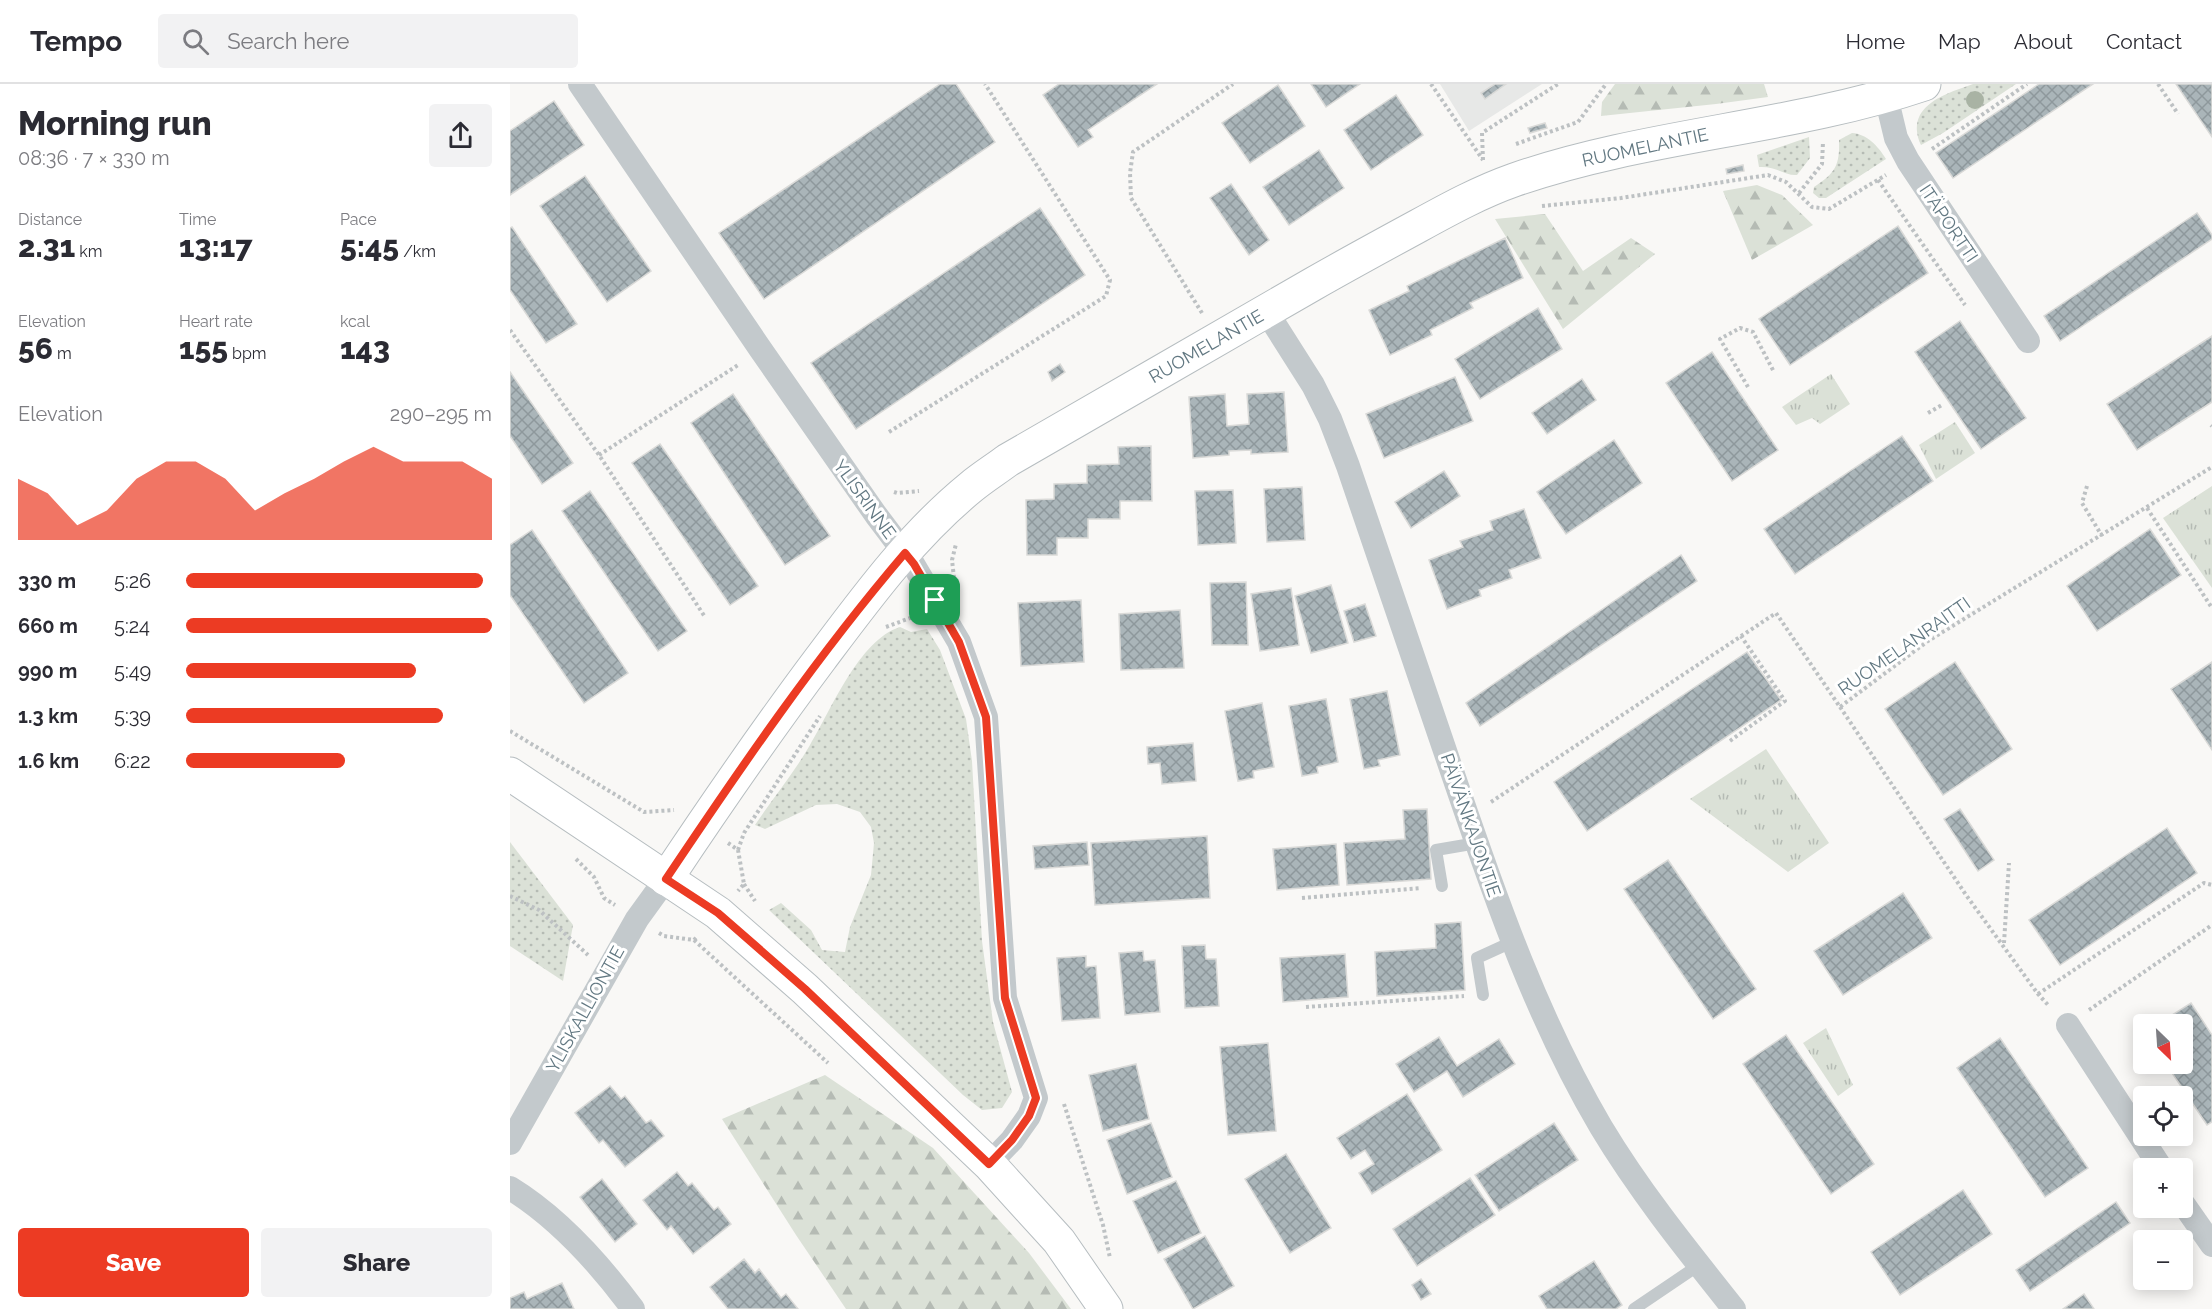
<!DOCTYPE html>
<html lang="en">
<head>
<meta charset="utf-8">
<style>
	:root { --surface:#fff; --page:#f2f2f3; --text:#2b2b33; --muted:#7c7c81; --line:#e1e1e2; --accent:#ec3b23 }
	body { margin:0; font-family:Raleway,sans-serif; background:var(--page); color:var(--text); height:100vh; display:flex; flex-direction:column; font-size:22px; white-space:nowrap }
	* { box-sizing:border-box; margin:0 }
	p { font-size:20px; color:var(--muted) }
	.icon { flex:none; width:33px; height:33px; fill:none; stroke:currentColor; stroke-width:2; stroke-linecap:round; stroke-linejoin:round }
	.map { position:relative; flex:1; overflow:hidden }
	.side { display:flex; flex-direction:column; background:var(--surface); width:510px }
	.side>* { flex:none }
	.needle { width:39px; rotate:155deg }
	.tools { position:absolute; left:1623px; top:930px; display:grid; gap:12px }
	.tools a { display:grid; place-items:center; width:60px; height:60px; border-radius:6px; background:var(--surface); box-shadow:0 3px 15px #0003; font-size:30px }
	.pin { position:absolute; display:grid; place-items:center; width:51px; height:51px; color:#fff; margin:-26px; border-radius:12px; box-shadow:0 3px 9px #0006 }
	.round { display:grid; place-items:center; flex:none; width:63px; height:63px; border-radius:6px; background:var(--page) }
	.summary { display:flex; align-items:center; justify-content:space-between; height:102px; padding:0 18px }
	h1 { font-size:33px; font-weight:800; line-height:45px }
	.figures { display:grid; grid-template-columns:repeat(3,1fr); gap:9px; height:102px; padding:6px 18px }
	.figures div { display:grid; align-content:center }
	.figures b { font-size:30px; font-weight:800 }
	.figures small { font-size:16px; font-weight:400 }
	.figures p { font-size:16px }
	.chart { height:168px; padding:12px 18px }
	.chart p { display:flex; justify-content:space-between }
	.chart svg { width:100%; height:108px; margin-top:6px; fill:var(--accent); opacity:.7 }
	.action { display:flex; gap:12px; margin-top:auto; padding:12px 18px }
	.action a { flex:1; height:69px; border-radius:6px; background:var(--accent); color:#fff; font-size:24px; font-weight:800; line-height:69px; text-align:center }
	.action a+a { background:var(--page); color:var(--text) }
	ul { padding:0 18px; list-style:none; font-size:20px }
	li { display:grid; grid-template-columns:96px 72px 1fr; align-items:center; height:45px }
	li i { height:15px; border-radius:8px; background:var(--accent) }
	header { display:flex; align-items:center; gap:36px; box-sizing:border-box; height:84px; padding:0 30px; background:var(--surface); border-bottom:2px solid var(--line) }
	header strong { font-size:28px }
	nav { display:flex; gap:33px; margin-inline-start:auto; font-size:21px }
	.search { width:420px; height:54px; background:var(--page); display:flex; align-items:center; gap:15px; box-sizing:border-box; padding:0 21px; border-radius:6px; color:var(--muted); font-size:22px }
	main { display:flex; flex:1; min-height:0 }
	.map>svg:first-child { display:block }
</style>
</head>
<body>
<header>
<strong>Tempo</strong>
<div class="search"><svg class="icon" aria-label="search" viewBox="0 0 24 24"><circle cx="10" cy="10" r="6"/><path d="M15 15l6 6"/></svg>Search here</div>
<nav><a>Home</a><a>Map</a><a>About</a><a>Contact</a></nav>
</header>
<main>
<section class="side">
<div class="summary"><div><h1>Morning run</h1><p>08:36 · 7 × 330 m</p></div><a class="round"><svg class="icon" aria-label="share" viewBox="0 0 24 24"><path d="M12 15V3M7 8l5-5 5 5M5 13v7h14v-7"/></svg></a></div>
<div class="figures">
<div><p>Distance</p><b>2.31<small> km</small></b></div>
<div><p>Time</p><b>13:17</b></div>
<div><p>Pace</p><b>5:45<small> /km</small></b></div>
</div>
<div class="figures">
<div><p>Elevation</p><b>56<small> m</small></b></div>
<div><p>Heart rate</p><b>155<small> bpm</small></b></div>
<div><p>kcal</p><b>143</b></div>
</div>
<div class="chart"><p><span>Elevation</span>290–295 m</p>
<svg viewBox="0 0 160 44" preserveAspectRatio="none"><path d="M0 44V19L10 25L20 38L30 32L40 19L50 12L60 12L70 19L80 32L90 25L100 19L110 12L120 6L130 12L140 12L150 12L160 19V44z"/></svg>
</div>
<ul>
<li><b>330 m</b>5:26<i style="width:97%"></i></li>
<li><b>660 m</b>5:24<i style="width:100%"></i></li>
<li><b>990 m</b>5:49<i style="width:75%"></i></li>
<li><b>1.3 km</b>5:39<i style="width:84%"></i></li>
<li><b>1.6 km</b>6:22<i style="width:52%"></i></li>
</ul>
<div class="action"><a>Save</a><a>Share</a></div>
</section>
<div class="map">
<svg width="1702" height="1225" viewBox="0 0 1702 1225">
	<defs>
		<pattern id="grass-dots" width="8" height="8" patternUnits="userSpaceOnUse" patternTransform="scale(1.5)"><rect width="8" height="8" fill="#dbe1d7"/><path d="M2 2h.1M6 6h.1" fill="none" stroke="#b5bbb4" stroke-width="1.8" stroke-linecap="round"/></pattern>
		<pattern id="forest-firs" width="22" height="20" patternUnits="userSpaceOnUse" patternTransform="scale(1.5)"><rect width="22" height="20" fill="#dbe1d7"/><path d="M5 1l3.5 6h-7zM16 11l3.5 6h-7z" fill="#b5bbb4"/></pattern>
		<pattern id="park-tufts" width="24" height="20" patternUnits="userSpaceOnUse" patternTransform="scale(1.5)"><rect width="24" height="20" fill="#dbe1d7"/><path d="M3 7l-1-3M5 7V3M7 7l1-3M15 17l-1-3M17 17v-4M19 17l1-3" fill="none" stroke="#b5bbb4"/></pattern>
		<pattern id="building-cross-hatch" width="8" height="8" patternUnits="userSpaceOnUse" patternTransform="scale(1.5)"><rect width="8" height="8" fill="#aab5b9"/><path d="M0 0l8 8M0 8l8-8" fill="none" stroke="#8e989c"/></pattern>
	</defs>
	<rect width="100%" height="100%" fill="#f9f8f6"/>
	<!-- built -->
	<path fill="#e7e8e7" d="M930,0h102l-73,47z"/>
	<!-- grass -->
	<g fill="url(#grass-dots)">
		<path d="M1463,0h43l-73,49 -22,12c-17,-39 24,-51 52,-61z"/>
		<path d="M1342,49c15,1 26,13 34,26l-60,39h-7l-6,-5 1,-6c21,-14 26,-21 25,-47z"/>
		<path d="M1299,53l1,21 -13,17c-12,1 -20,-9 -38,-8l-2,-12z"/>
		<path d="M390,543l11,5 16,-3 13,21 26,69 6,42 10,180 11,81 19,70 -10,16 -20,2 -19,-15 -194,-185 12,-7 30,27 11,20 23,2 5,-25 21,-52 3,-32 -3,-16 -11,-15 -23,-8 -21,1 -51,24 -10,-4c18,-27 39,-52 55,-80 21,-35 49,-105 90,-118z"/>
		<path d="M0,758l63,83 -10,56 -53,-35z"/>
	</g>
	<!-- forest -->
	<g fill="url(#forest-firs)">
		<path d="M1105,0h149l4,13 -52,7 -115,12 1,-14z"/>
		<path d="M1247,101l25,10 31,30 -61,35 -29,-69z"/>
		<path d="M1035,130l38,57 48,-33 24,16 -92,75 -68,-110z"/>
		<path d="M315,991l108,73 96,105 42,56h-225l-50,-74 -74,-116z"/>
	</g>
	<!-- park -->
	<g fill="url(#park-tufts)">
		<path d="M1321,290l19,30 -30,20 -8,-6 -16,7 -14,-18z"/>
		<path d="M1445,338l20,31 -39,26 -17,-34z"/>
		<path d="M1702,402v102l-49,-70z"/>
		<path d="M1256,665l63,94 -41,29 -98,-73z"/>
		<path d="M1316,944l27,57 -15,11 -35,-53z"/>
	</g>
	<!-- building -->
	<g fill="url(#building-cross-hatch)" stroke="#dadad8" stroke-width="1.5">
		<path d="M430,0h16l39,58 -231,157 -45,-66z"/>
		<path d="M549,0h98l-69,46 5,7 -15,10 -35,-52z"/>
		<path d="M801,0h49l-34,23z"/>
		<path d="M985,0h11l-21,15 -4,-6z"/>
		<path d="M1529,0h54l-140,94 -17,-25z"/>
		<path d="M1666,0h36v53z"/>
		<path d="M768,1l27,41 -55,37 -28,-40z"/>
		<path d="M886,11l27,40 -52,35 -27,-40z"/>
		<path d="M44,17l30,44 -74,50v-64z"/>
		<path d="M1035,39l2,5 -17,5 -2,-5z"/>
		<path d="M809,66l25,38 -55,37 -26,-38z"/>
		<path d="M1233,81l1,6 -17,3 -1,-5z"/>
		<path d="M75,92l66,95 -44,31 -67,-96z"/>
		<path d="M721,100l38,56 -20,15 -39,-57z"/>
		<path d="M530,124l45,67 -229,154 -45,-66z"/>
		<path d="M1687,129l15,22v4l-152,102 -16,-25z"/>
		<path d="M1388,142l30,47 -138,92 -31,-46z"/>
		<path d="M2,143l65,97 -31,19 -36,-53v-62z"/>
		<path d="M995,154l18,40 -53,25 3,5 -43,22 2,5 -42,20 -21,-45 40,-19 -2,-5z"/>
		<path d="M1028,224l24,41 -82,50 -25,-40z"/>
		<path d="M1450,237l66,97 -45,31 -66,-97z"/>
		<path d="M1702,252v66l-75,48 -30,-46z"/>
		<path d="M1202,268l66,98 -46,31 -66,-98z"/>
		<path d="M550,280l5,8 -13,9 -4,-9z"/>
		<path d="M0,288l63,91 -31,21 -32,-48z"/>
		<path d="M945,293l18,44 -89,37 -18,-44z"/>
		<path d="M1072,295l14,21 -49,34 -15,-21z"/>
		<path d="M774,308l4,60 -37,2v-4l-22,1v4l-36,3 -4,-61 36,-3 2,32 22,-2 -2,-30z"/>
		<path d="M223,310l97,142 -45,29 -94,-142z"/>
		<path d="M1392,352l31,45 -138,93 -31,-45z"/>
		<path d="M1104,356l28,43 -76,51 -29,-42z"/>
		<path d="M150,360l98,142 -28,19 -98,-142z"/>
		<path d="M641,362l1,55h-32v18h-32v19h-31v17h-30l-1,-55 28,-1v-15l33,-1v-18l32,-1 -1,-17z"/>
		<path d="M934,387l16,25 -49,32 -16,-26z"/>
		<path d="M792,403l3,53 -38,2 -3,-53z"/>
		<path d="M723,406l3,53 -38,2 -3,-54z"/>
		<path d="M80,407l97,140 -29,20 -96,-140z"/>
		<path d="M1014,425l17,49 -32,12 3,8 -33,12 2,6 -34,13 -18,-49 34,-13 -3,-6 33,-11 -3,-9z"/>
		<path d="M1640,445l31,46 -84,56 -30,-45z"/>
		<path d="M22,446l96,143 -44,30 -74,-108v-50z"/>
		<path d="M1171,471l16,26 -217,145 -14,-23z"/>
		<path d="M736,498l2,63h-36l-2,-62z"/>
		<path d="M821,501l17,58 -37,10 -16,-57z"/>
		<path d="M781,504l8,57 -39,6 -9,-57z"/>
		<path d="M571,516l3,62 -63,4 -3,-63z"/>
		<path d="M855,520l11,32 -22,6 -10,-31z"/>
		<path d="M670,526l4,58 -63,2 -2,-56z"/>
		<path d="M1237,568l34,48 -194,131 -33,-49z"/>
		<path d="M1445,578l57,87 -69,46 -58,-86z"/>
		<path d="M1702,578v88l-41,-61z"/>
		<path d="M877,607l13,64 -22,5 2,6 -16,3 -14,-70z"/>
		<path d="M816,615l12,63 -21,5 1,6 -16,3 -13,-70z"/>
		<path d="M752,619l12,64 -21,4 1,7 -16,3 -13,-70z"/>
		<path d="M683,659l3,38 -34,3 -2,-21 -12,1 -1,-17z"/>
		<path d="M917,725l4,70 -84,6 -3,-42 61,-4 -2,-29z"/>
		<path d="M1450,725l34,51 -16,11 -34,-52z"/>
		<path d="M1657,744l30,45 -137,92 -31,-45z"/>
		<path d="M697,752l3,62 -115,7 -4,-62z"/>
		<path d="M577,758l2,23 -54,4 -2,-23z"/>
		<path d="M826,760l3,41 -62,5 -4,-41z"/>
		<path d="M1158,776l88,129 -43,30 -89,-130z"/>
		<path d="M1393,809l29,45 -89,57 -29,-44z"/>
		<path d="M951,838l4,68 -88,6 -2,-44 61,-4 -1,-24z"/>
		<path d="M695,861l1,14h10l3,47 -34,2 -3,-62z"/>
		<path d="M633,867l1,10 11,-1 5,52 -35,3 -6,-62z"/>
		<path d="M835,870l3,43 -65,5 -3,-44z"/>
		<path d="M576,872v11l10,-1 4,52 -38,3 -5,-63z"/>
		<path d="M1681,919l21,32v87l-5,3 -41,-61h16v-40h-24z"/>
		<path d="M1276,951l88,129 -43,30 -88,-130z"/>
		<path d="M929,953l18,29 42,-27 16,25 -52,33 -16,-26 -33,21 -18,-28z"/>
		<path d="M1490,954l88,130 -43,29 -88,-129z"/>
		<path d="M758,959l8,88 -48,4 -8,-88z"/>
		<path d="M626,980l13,55 -46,12 -14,-56z"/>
		<path d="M100,1002l11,13 4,-3 21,27 5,-3 13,16 -39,31 -22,-27 -4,3 -24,-30z"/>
		<path d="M897,1010l35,56 -70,44 -13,-21 15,-9 -9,-14 -14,9 -14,-21z"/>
		<path d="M641,1039l21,54 -45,17 -20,-54z"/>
		<path d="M1044,1039l24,37 -79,51 -24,-36z"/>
		<path d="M776,1070l45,74 -41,25 -45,-74z"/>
		<path d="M167,1088l11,14 4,-3 22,27 4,-3 13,17 -38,30 -22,-28 -4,4 -24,-30z"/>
		<path d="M960,1094l25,37 -78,51 -24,-37z"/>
		<path d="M92,1095l35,45 -22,18 -35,-45z"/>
		<path d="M666,1097l25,52 -43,20 -25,-52z"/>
		<path d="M1453,1106l29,44 -92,61 -29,-43z"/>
		<path d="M1606,1118l14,21 -100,68 -14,-21z"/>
		<path d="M695,1152l29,50 -41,23 -29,-50z"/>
		<path d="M234,1175l11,14 4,-4 22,29 5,-4 12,15h-70l-18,-22z"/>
		<path d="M1084,1177l28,44 -6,4h-69l-8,-13z"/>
		<path d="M911,1195l10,15 -10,6 -9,-15z"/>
		<path d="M52,1199l12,26h-64v-11l14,-6 3,7z"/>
		<path d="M1574,1210l10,15h-31z"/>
	</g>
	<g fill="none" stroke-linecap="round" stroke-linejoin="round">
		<!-- secondary casing -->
		<g stroke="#b6bdc0" stroke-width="35">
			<g id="secondary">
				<path d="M0,690l208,139 87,76 184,175 70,77 47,68"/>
				<path d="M156,795c50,-75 101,-149 155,-221 45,-60 91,-123 150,-171 12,-10 25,-18 37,-27 102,-58 203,-118 305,-176 35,-20 70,-39 105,-58 31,-17 62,-34 96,-46 132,-46 277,-51 410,-96"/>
			</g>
		</g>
		<!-- path -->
		<g stroke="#bdc1c3" stroke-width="4" stroke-dasharray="3 3" stroke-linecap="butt">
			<path d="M921,0l52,76"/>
			<path d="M1648,0l20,30"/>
			<path d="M1006,60l62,-22 28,-38"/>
			<path d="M1422,65l95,-65"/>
			<path d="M973,76l-1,-27 76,-49"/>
			<path d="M1368,96l87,125"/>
			<path d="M1289,109l23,-29 1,-22"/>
			<path d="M1032,122l79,-8 147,-23 18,7 26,25 17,2 57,-34"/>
			<path d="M692,229l-71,-115 -1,-25 3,-21 100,-68"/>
			<path d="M0,246l89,125 106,162"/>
			<path d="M1238,303l-28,-48 20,-11 13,4 21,40"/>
			<path d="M1418,329l14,-8"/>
			<path d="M1701,341l1,1"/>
			<path d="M379,348l217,-136 4,-16 -125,-196"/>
			<path d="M89,371l139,-90"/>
			<path d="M1577,402l-5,17 20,33"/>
			<path d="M384,408l3,1 22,-2"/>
			<path d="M1637,424l65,100"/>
			<path d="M444,494l-2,-18 4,-16"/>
			<path d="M376,543l27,-10"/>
			<path d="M1330,623l126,188 72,99 11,12"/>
			<path d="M0,647l134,81 30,-2"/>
			<path d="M1220,657l55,-40 -44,-65"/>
			<path d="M981,718l285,-189 64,94 88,-66 284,-174"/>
			<path d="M218,759l10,7 6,34 -6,7"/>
			<path d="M228,766l6,-17 76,-117"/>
			<path d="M66,775l18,18 10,21 11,7"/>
			<path d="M234,800l11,17"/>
			<path d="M0,812l29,14 49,45"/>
			<path d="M792,814l119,-10"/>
			<path d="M149,849l5,3 30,4 3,-3"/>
			<path d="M184,856l134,123"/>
			<path d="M1494,859l5,-80"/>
			<path d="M1528,910l166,-111 8,2"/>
			<path d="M796,923l158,-11"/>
			<path d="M1579,926l123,-85"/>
			<path d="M554,1020l39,121 7,33"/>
		</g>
		<!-- lane -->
		<g stroke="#c3c9cc" stroke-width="12">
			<path d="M932,802l-6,-36 41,-7"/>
			<path d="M973,911l-6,-37 35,-16"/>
			<path d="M1124,1225l65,-44"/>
		</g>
		<!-- street -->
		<g stroke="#c3c9cc" stroke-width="24">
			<path d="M70,0l181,266 115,165 37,49 46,78 27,75 19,281 31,100 -7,18 -17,24 -23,24"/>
			<path d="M1373,0l13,54 12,23 120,180"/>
			<path d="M756,227l47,74 17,34 18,47c37,106 73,213 109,320 40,117 81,234 144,341 39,65 86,123 133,182"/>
			<path d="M1558,941l93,143"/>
			<path d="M0,1059l127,-224 29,-40"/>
			<path d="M0,1104c49,30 89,75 123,121"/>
			<path d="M1672,1118l30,43"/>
		</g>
		<!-- secondary -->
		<use href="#secondary" stroke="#fff" stroke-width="33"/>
	</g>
	<!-- trees -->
	<circle fill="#a9b3a4" cx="1465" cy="16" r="9"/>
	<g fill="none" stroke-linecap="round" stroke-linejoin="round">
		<!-- route casing -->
		<g stroke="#fff" stroke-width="12">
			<path id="route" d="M395,469l9,11 45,78 27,75 19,281 31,100 -7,18 -17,24 -23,24 -184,-175 -87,-76 -52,-34c75,-112 151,-223 239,-326z"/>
		</g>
		<!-- route -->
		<use href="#route" stroke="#ec3b23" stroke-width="8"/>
	</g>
	<g text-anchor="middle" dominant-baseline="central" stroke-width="6" stroke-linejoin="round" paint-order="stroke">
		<!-- street labels -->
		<g font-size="18" fill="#627882" stroke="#fff">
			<text transform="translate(1135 63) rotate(-12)">RUOMELANTIE</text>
			<text transform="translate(1439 139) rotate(56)">ITÄPORTTI</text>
			<text transform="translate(696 262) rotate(-30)">RUOMELANTIE</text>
			<text transform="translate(355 415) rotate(54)">YLISRINNE</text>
			<text transform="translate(1394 562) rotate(-35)">RUOMELANRAITTI</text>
			<text transform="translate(961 741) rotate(71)">PÄIVÄNKAJONTIE</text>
			<text transform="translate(75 925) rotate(-61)">YLISKALLIONTIE</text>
		</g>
	</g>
</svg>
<div class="tools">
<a><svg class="needle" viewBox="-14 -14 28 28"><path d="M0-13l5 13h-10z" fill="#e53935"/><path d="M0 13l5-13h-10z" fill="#7c7c81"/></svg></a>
<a><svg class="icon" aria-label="locate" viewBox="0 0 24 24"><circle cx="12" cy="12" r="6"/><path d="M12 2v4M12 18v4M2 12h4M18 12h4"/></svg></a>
<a>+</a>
<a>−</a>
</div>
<div class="pin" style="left:425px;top:516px;background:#1e9e55"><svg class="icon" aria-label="arrive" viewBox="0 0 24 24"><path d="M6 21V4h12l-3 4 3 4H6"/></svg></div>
</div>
</main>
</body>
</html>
